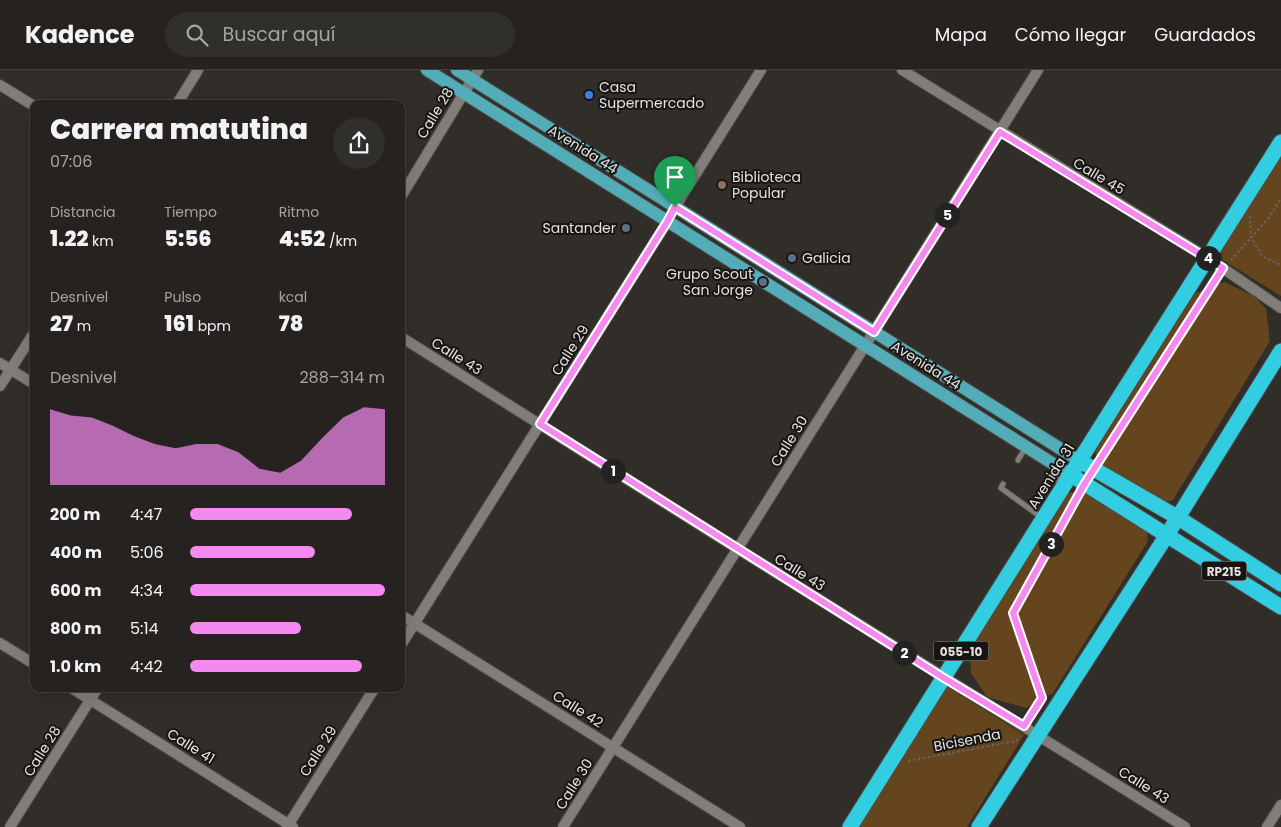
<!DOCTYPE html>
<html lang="es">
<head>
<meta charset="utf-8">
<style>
	:root { --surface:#25221f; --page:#312f2c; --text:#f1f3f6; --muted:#a3a4a4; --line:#423f3d; --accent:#f489ef }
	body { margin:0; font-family:Poppins,sans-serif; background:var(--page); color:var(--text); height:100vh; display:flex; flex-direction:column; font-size:19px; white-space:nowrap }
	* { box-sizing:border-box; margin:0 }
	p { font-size:16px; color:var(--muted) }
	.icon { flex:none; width:28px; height:28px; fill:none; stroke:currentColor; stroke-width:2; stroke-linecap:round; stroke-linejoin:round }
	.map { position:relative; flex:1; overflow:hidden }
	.side { position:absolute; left:30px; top:30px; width:375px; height:592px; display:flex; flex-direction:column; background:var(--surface); border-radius:10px; box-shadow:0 5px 20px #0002,0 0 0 1px var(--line) }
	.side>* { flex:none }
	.pin { position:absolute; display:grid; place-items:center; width:42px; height:42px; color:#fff; margin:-51px -21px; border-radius:50% 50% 50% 0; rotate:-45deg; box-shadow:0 0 5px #0007 }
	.pin .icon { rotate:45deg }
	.km { position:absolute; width:25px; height:25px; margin:-12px; border-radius:50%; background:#222; color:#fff; font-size:14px; line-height:25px; text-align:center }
	.round { display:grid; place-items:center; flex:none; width:52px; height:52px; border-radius:26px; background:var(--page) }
	.head { display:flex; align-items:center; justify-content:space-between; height:85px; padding:0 20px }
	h1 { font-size:28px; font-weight:800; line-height:38px }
	.figures { display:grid; grid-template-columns:repeat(3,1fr); gap:8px; height:85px; padding:5px 20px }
	.figures div { display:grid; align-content:center }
	.figures b { font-size:21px; font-weight:800 }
	.figures small { font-size:14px; font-weight:400 }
	.figures p { font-size:14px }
	.chart { height:140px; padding:10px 20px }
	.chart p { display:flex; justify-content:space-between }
	.chart svg { width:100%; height:90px; margin-top:5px; fill:var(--accent); opacity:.7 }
	ul { padding:0 20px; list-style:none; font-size:16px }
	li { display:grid; grid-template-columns:80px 60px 1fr; align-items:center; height:38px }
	li i { height:12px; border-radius:6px; background:var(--accent) }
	header { display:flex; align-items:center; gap:30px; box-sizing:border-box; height:70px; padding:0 25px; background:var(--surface); border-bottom:1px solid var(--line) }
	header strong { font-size:24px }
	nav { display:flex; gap:28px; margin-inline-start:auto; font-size:18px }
	.search { width:350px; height:45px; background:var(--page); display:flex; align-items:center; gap:12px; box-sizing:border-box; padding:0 18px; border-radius:28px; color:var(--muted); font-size:19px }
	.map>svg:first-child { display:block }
</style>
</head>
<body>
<header>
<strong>Kadence</strong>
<div class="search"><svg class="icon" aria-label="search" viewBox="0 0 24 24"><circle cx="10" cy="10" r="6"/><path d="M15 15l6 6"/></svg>Buscar aquí</div>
<nav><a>Mapa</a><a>Cómo llegar</a><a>Guardados</a></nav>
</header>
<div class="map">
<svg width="1281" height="757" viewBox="0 0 1281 757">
	<rect width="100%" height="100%" fill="#312d29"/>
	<!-- green -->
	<g fill="#65451e">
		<path d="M1281,85v141l-58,-36 -2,-9z"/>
		<path d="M1224,212l30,14 12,13 4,32 -97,159 -10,3 -66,-41 -2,-11 96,-156z"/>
		<path d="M1082,420l65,41 1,10 -95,152 -27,15 -39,-11 -16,-24 -1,-24 98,-156z"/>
		<path d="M946,615l78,50 -57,92h-110z"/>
	</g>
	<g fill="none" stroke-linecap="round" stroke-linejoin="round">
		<!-- lane casing -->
		<g stroke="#4e4a47" stroke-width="7">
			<g id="lane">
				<path d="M1018,390l8,-13"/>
				<path d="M1050,411l16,-4"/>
				<path d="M1003,414l-2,4 40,29"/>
			</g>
		</g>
		<!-- street casing -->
		<g stroke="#4e4a47" stroke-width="12">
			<g id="street">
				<path d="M902,0l306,188 73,50"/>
				<path d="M0,15l34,21"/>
				<path d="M177,34l21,-34"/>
				<path d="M401,127l77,-127"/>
				<path d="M401,267l337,212 447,278"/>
				<path d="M0,293l34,21"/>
				<path d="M0,316l34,-53"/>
				<path d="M401,545l339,212"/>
				<path d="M0,573l34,21"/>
				<path d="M401,575l266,-423 8,-15 86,-137"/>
				<path d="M73,619l220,138"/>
				<path d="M10,757l87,-138"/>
				<path d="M287,757l87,-138"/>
				<path d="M563,757l475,-757"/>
				<path d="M1267,757l14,-22"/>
			</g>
		</g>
		<!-- primary casing -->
		<g stroke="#4e4a47" stroke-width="14">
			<g id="primary">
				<path d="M427,0l644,405"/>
				<path d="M457,0l623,391"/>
			</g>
		</g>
		<!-- highway casing -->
		<g stroke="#4e4a47" stroke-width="17">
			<g id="highway">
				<path d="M1080,391l97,56 104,67"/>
				<path d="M1071,405l210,132"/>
				<path d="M850,757l260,-415 171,-270"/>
				<path d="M979,757l188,-292 114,-184"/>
			</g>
		</g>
		<!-- path -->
		<g stroke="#696662" stroke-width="2" stroke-dasharray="2.5 2.5" stroke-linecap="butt">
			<path d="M1250,146l1,21 11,19 19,9"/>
			<path d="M1231,190l37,-41 13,-21"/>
			<path d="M1101,388l116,-181"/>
			<path d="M1030,647l11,-19 -28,-85 66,-119"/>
			<path d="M908,691l108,-20 3,-5"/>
		</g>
		<!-- lane -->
		<use href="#lane" stroke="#817d78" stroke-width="5"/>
		<!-- street -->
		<use href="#street" stroke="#817d78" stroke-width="10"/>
		<!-- primary -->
		<use href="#primary" stroke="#52adb8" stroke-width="12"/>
		<!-- highway -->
		<use href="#highway" stroke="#33cde2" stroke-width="15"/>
	</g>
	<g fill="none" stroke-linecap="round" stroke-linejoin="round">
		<!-- route casing -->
		<g stroke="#fff" stroke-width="10">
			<path id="route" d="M1000,62l223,136 -138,215 -72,130 29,85 -18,28 -80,-48 -404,-254 127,-202 8,-15 199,125z"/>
		</g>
		<!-- route -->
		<use href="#route" stroke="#f489ef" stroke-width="6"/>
	</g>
	<!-- markers -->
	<circle fill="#3f7fe0" stroke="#171514" stroke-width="2" cx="589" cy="25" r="5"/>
	<circle fill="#8d6e63" stroke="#171514" stroke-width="2" cx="722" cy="115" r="5"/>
	<g fill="#5c6f8a" stroke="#171514" stroke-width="2">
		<circle cx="626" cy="158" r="5"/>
		<circle cx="792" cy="188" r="5"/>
		<circle cx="763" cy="212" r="5"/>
	</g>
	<g text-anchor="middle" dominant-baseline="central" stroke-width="4" stroke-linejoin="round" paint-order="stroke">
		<!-- shield labels -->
		<g fill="#171514" stroke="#a6a4a2" stroke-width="1">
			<rect x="1201.5" y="491.5" width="45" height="19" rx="4"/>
			<rect x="933.5" y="571.5" width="55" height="19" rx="4"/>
		</g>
		<g font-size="12" font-weight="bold" fill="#e4e1df">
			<text x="1224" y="501">RP215</text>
			<text x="961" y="581">055-10</text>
		</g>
		<!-- poi labels -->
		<g font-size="14" fill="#e4e1df" stroke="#171514" text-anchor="start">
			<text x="599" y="17">Casa<tspan x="599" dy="16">Supermercado</tspan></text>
			<text x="732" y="107">Biblioteca<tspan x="732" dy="16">Popular</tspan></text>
			<text x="616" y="158" text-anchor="end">Santander</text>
			<text x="802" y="188">Galicia</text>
			<text x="753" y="204" text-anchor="end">Grupo Scout<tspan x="753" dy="16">San Jorge</tspan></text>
		</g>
		<!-- street labels -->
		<g font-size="14" fill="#e4e1df" stroke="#171514">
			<text transform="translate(435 43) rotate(-59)">Calle 28</text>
			<text transform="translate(583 79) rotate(32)">Avenida 44</text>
			<text transform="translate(1099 106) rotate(31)">Calle 45</text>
			<text transform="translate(570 280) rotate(-58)">Calle 29</text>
			<text transform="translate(457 286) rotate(32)">Calle 43</text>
			<text transform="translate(926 295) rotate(32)">Avenida 44</text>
			<text transform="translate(789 371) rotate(-58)">Calle 30</text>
			<text transform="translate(1051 406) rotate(-58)">Avenida 31</text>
			<text transform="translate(800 502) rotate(32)">Calle 43</text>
			<text transform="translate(578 639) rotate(32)">Calle 42</text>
			<text transform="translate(967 670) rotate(-11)">Bicisenda</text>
			<text transform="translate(191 676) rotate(32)">Calle 41</text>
			<text transform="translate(42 681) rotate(-58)">Calle 28</text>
			<text transform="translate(318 681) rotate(-58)">Calle 29</text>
			<text transform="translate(574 714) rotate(-58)">Calle 30</text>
			<text transform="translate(1144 715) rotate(32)">Calle 43</text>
		</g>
	</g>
</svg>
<div class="pin" style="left:675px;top:137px;background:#1e9e55"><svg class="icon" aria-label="arrive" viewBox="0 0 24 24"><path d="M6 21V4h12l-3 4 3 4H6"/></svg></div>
<b class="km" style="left:613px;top:401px">1</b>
<b class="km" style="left:904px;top:583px">2</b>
<b class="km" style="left:1051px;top:474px">3</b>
<b class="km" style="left:1208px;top:188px">4</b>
<b class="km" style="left:947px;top:145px">5</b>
<section class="side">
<div class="head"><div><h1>Carrera matutina</h1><p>07:06</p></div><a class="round"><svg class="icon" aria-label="share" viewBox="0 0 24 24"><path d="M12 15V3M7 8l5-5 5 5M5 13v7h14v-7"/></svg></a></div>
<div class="figures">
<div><p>Distancia</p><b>1.22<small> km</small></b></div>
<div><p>Tiempo</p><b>5:56</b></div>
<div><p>Ritmo</p><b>4:52<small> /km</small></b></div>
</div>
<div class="figures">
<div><p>Desnivel</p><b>27<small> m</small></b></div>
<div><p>Pulso</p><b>161<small> bpm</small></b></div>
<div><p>kcal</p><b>78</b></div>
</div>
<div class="chart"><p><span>Desnivel</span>288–314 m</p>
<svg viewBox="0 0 160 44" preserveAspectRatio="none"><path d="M0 44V7L10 10L20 11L30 15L40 20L50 24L60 26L70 24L80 24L90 28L100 36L110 38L120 32L130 21L140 11L150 6L160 7V44z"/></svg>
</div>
<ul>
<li><b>200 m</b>4:47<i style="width:83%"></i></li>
<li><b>400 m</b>5:06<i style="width:64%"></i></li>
<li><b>600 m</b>4:34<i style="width:100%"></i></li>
<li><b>800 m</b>5:14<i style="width:57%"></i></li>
<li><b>1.0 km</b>4:42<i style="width:88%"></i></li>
</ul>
</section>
</div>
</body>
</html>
